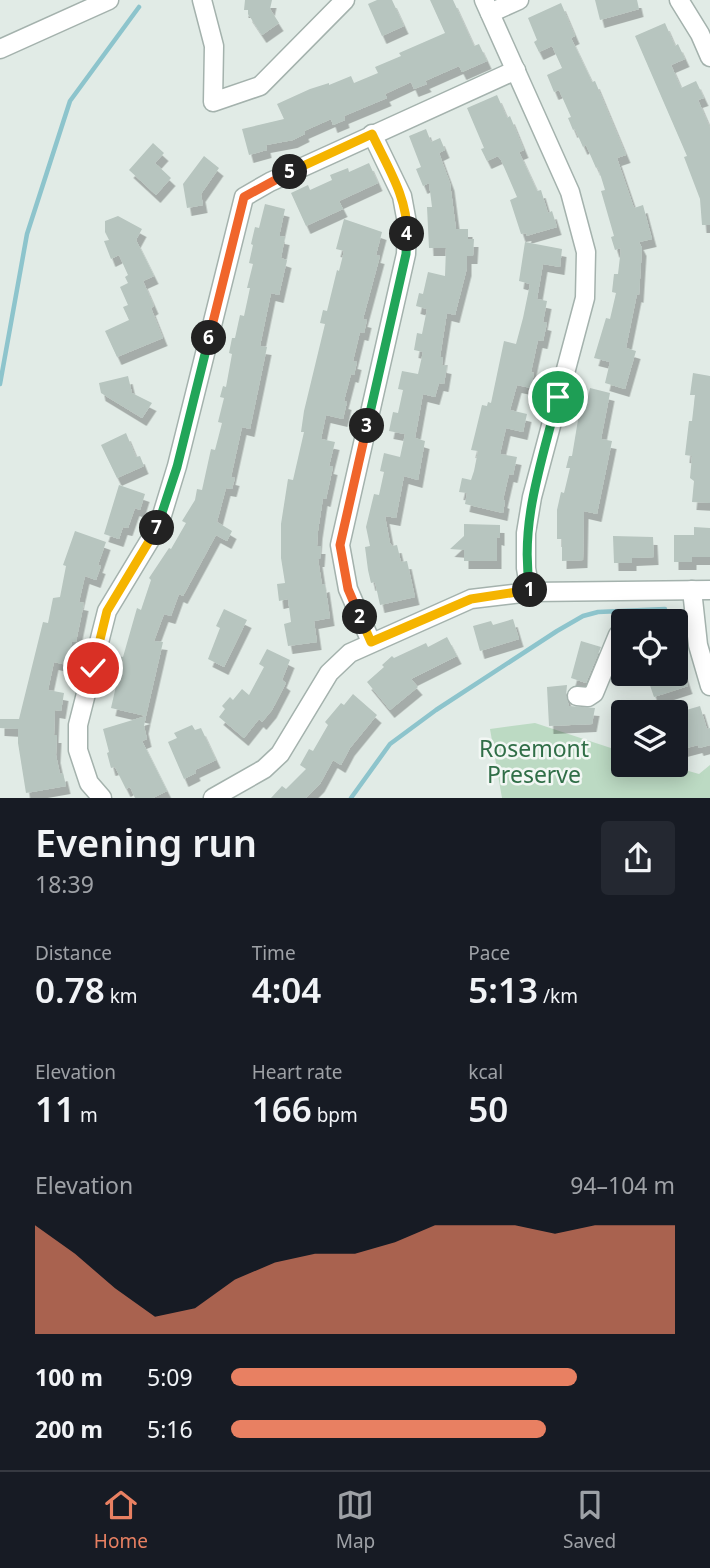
<!DOCTYPE html>
<html lang="en">
<head>
<meta charset="utf-8">
<style>
	:root { --surface:#171b24; --page:#242831; --text:#f1f3f6; --muted:#9ea1a6; --line:#363941; --accent:#e88062 }
	body { margin:0; font-family:"Noto Sans",sans-serif; background:var(--page); color:var(--text); height:100vh; display:flex; flex-direction:column; font-size:26px; white-space:nowrap }
	* { box-sizing:border-box; margin:0 }
	p { font-size:23px; color:var(--muted) }
	.icon { flex:none; width:38px; height:38px; fill:none; stroke:currentColor; stroke-width:2; stroke-linecap:round; stroke-linejoin:round }
	.map { position:relative; height:798px; overflow:hidden }
	.details { display:flex; flex-direction:column; background:var(--surface); flex:1 }
	.details>* { flex:none }
	.controls { position:absolute; left:611px; top:609px; display:grid; gap:14px }
	.controls a { display:grid; place-items:center; width:77px; height:77px; border-radius:7px; background:var(--surface); box-shadow:0 4px 18px #0003; font-size:35px }
	.pin { position:absolute; display:grid; place-items:center; width:60px; height:60px; color:#fff; margin:-30px; border:4px solid #fff; border-radius:50%; box-shadow:0 2px 7px #0007 }
	.km { position:absolute; width:35px; height:35px; margin:-18px; border-radius:50%; background:#222; color:#fff; font-size:19px; line-height:35px; text-align:center }
	.round { display:grid; place-items:center; flex:none; width:74px; height:74px; border-radius:7px; background:var(--page) }
	.summary { display:flex; align-items:center; justify-content:space-between; height:119px; padding:0 35px }
	h1 { font-size:38px; font-weight:600; line-height:52px }
	.figures { display:grid; grid-template-columns:repeat(3,1fr); gap:10px; height:119px; padding:7px 35px }
	.figures div { display:grid; align-content:center }
	.figures b { font-size:35px; font-weight:600 }
	.figures small { font-size:19px; font-weight:400 }
	.figures p { font-size:19px }
	.chart { height:196px; padding:14px 35px }
	.chart p { display:flex; justify-content:space-between }
	.chart svg { width:100%; height:126px; margin-top:7px; fill:var(--accent); opacity:.7 }
	ul { padding:0 35px; list-style:none; font-size:23px }
	li { display:grid; grid-template-columns:112px 84px 1fr; align-items:center; height:52px }
	li i { height:18px; border-radius:9px; background:var(--accent) }
	.menu { display:flex; justify-content:space-around; align-items:center; height:98px; border-top:2px solid var(--line); background:var(--surface); font-size:19px; color:var(--muted) }
	.menu a { display:grid; justify-items:center; gap:4px }
	.menu .selected { color:var(--accent) }
	.map>svg:first-child { display:block }
</style>
</head>
<body>
<div class="map">
<svg width="710" height="798" viewBox="0 0 710 798">
	<defs>
		<filter id="shadow"><feDropShadow dx="4.5" dy="8" stdDeviation="0" flood-color="#0004"/></filter>
	</defs>
	<rect width="100%" height="100%" fill="#e1ebe6"/>
	<!-- green -->
	<path fill="#bcdac3" d="M535,723l88,29v13h45l31,9 11,-9v33h-208l-12,-69z"/>
	<g fill="none" stroke-linecap="round" stroke-linejoin="round">
		<!-- stream -->
		<g stroke="#8dc4cc" stroke-width="4.5">
			<path d="M0,384l27,-150 43,-133 69,-94"/>
			<path d="M351,798l39,-54 46,-34 121,-79 26,-15 15,-4 67,-3"/>
		</g>
	</g>
	<!-- building -->
	<g fill="#b7c5bf" filter="url(#shadow)">
		<path d="M245,0h27l-2,9 9,14 -17,12 -14,-21v-4h-4z"/>
		<path d="M377,0h15l12,26 -22,10 -14,-32z"/>
		<path d="M430,0h23l21,46 5,-2 8,17 -25,11 -3,-6 -34,15 2,3 -13,5 -3,-7 -26,12 2,4 -43,18 1,4 -12,5 -2,-6 -27,12 1,3 -12,6 -27,5 1,5 -18,5 -7,-26 42,-10 -7,-15 33,-15 19,-6v2l22,-9 3,7 24,-10 -3,-6 26,-11 -2,-3 46,-20z"/>
		<path d="M595,0h42l2,9 -39,11z"/>
		<path d="M561,3l14,33 -4,2 21,44 3,-1 31,74 -9,3 17,50 9,-3 9,34 -13,3 3,6 -3,47 -2,-1 -11,54 10,3 -11,38 -20,-6 5,-21 -16,-4 12,-40 4,1 6,-26 -4,-1 2,-18h4l3,-26 -6,2 -4,-13 3,-1 -13,-45 4,-1 -7,-23 -2,1 -10,-23 -3,2 -8,-18 -2,1 -5,-12 3,-1 -12,-27 -5,2 -7,-17 15,-7 -10,-22 -13,6 -5,-10 3,-2 -9,-22z"/>
		<path d="M665,23l10,23 3,-2 7,15 -14,6 10,23 15,-7 8,17 -6,2 12,28v97h-8l-2,-26 -16,-42 3,-1 -52,-120z"/>
		<path d="M497,95l10,23 3,-2 14,34 -5,2 18,39 4,-1 7,23 4,-2 5,16 -31,9 1,-3 -6,1 -11,-34 7,-3 -16,-37 -3,-4 -11,5 -6,-12 3,-1 -17,-40z"/>
		<path d="M426,129l5,13 9,-4 5,12 -6,3 11,30 6,46h12v10h6l-1,17h-6v12l-12,47 -8,-2 -7,44h3l-1,8 5,1 -3,18 -5,-1 -4,14 -12,-3 -8,44 10,3 -7,39 -14,-4 -8,42 -11,-2 5,27 2,3 5,-1 4,17 6,-1 8,36 -35,8 -5,-23 -4,1 -3,-13 -3,-23 5,-1 -4,-19 8,-33 5,1 5,-23 -4,-1 4,-18 16,4 5,-23 -16,-3 4,-19 5,1 5,-23 -5,-1 4,-18 16,3 5,-22 -9,-2 3,-17 5,1 5,-25 -11,-3 3,-13 4,1 5,-22 17,4 1,-28h-17l-2,-41h5l-3,-24 -6,3 -7,-17 5,-2 -12,-31z"/>
		<path d="M153,143l11,10 -9,10 16,15 -15,17 -27,-25z"/>
		<path d="M204,156l15,12 -18,26 2,11 -16,3 -4,-24z"/>
		<path d="M369,163l9,20 -39,18 4,8 -37,17 -15,-33 17,-8 2,5 22,-10 -2,-5 18,-7 1,4z"/>
		<path d="M265,204l20,5 -5,23v4l5,1 -4,21 6,2 -8,35 -8,-2 -11,53 7,1 -17,82 -8,-2 -11,50 4,1 -3,11 -6,-1 -9,34 15,9 -5,10 -11,-6 -33,61 -4,-2 -8,22 -7,-2 -10,27 9,1 -17,74 -35,-8 5,-22 -3,-1 6,-29 4,1 14,-49 4,2 10,-30 -2,-2 20,-30 2,1 15,-26 -4,-2 13,-21 2,-11 5,1 9,-41 4,1 7,-27 -4,-1 6,-24 -4,-1 3,-11 3,1 6,-33 -3,-1 3,-15h3l5,-23 4,1 6,-28h-3l6,-24 -4,-1 4,-18 -2,-1 4,-17 4,1z"/>
		<path d="M118,216l24,13 -6,11 18,36 -11,5 11,25 -3,2 12,30 -46,19 -12,-26 24,-11 -6,-13 5,-2 -8,-18 8,-4 -3,-6 3,-2 -9,-20 -8,4 -7,-18 5,-1 -4,-8v-11z"/>
		<path d="M344,219l38,13 -6,23 4,1 -17,63 4,1 -3,13 -4,-1 -7,29 4,1 -3,13 -3,-1 -7,27 3,1 -4,17 -17,-4 -5,24 14,3 -6,24 4,1 -7,32 -3,-1 -5,33 -1,15h4l-1,13h-2l4,26 3,-1 5,34 -16,3 3,21 -29,4 -4,-22 7,-2 -3,-23 -9,2 -2,-17 8,-1 -4,-25v-34l7,-45 5,1 11,-48h-3l3,-21 21,-87 -5,-1 3,-13 4,1 10,-41 2,1 5,-20 -8,-2z"/>
		<path d="M525,242l37,7 -2,18 -17,-3 -6,35 10,2 -4,21 4,1 -4,18 -5,-1 -7,32 3,1 -3,15 -14,-3 -7,25 17,4 -4,18 -17,-4 -6,26 17,3 -4,18 -4,-1 -6,26 2,1 -2,12 -38,-9 2,-11 -8,-1 3,-14 9,2 3,-9 4,-20 -7,-1 4,-16 7,-29 5,1 1,-4 3,1 13,-62 12,3 7,-26 7,-34 -11,-3z"/>
		<path d="M693,373l17,3v127l-18,-1 2,-21 -4,-3 2,-22 -7,-1 4,-34h3l3,-26h-5z"/>
		<path d="M128,376l4,17 20,10 -10,15 -41,-25 -2,-10z"/>
		<path d="M590,388l20,5 -9,46 11,2 -15,73 -13,-3 -1,49 -21,1v-22h-5v-29l4,-18 3,1 6,-25h-4l3,-12h3l8,-48 5,1z"/>
		<path d="M126,433l10,24 4,-1 4,10 -27,12 -16,-33z"/>
		<path d="M119,485l26,9 -5,16 -5,-2 -7,20 -5,-1 -4,12 -15,-5z"/>
		<path d="M464,524l36,1v13l-3,-1v24h-33v-11l-14,-1 14,-13z"/>
		<path d="M694,527l16,1v29h-18v5h-18v-27h20z"/>
		<path d="M75,531l31,11 -8,23 3,1 -5,14 -11,-4 -6,26 5,1 -8,39 -4,-1 -5,24 -13,-3 -6,28 16,3 -3,18 -6,-1 -1,25h3l-1,20 4,19 3,-1 3,13 -40,7 -8,-50v-14l-18,-1v-9h19l24,-97 5,1 5,-25 7,-1 6,-31 -3,-1z"/>
		<path d="M613,536l40,1 1,20 -22,1v5h-18z"/>
		<path d="M224,609l23,11 -23,47 -16,-8 12,-31 -4,-2z"/>
		<path d="M513,619l6,20 -39,12 -7,-25 18,-5 2,4z"/>
		<path d="M447,637l10,19 -46,23 7,8 -28,23 -23,-28 17,-15 -2,-2 10,-9 2,2 32,-15 2,4z"/>
		<path d="M581,641l20,6 -15,36 -15,-5z"/>
		<path d="M267,649l23,11 -8,20 4,3 -14,27 -10,12 -3,-3 -15,19 -25,-21 6,-8 -3,-3 8,-9 3,3 9,-11 7,6 15,-28 -5,-3z"/>
		<path d="M677,653l11,33 -34,11 -8,-23h30z"/>
		<path d="M567,685l-1,11 3,10 26,2 -3,16 -43,2 -2,-39z"/>
		<path d="M353,694l24,21 -27,33 -9,17 -8,-5 -13,24 -14,14h-35l11,-12 4,3 20,-20 -6,-4 9,-16 4,2 15,-26 -3,-3 16,-19 3,2z"/>
		<path d="M700,706l7,23 3,-1v17l-11,3 -1,-3 -19,5 -1,-4 -2,1v-34z"/>
		<path d="M146,716l-2,10 3,13 -5,2 25,50 -14,7h-18l-5,-11 -4,2 -11,-22 -4,1 -4,-15 2,-1 -6,-23z"/>
		<path d="M192,725l3,5 6,-2 15,32 -21,10 1,3 -12,6 -16,-37 9,-4 -3,-5z"/>
	</g>
	<g fill="none" stroke-linecap="round" stroke-linejoin="round">
		<!-- minor casing -->
		<g stroke="#a4b2ad" stroke-width="21">
			<g id="minor">
				<path d="M202,0l12,46 -1,56 47,-16 85,-86"/>
				<path d="M484,0l86,192 16,60 -1,46 -53,199 -6,36v35l4,24"/>
				<path d="M679,0l21,34 10,23"/>
				<path d="M490,13l29,-13"/>
				<path d="M0,49l109,-49"/>
				<path d="M692,590l6,55 12,41"/>
				<path d="M676,625l19,-2"/>
				<path d="M371,642l-23,-53 -8,-44 66,-291 1,-31 -5,-27 -30,-62"/>
				<path d="M577,696l11,1 6,-4 24,-58 5,-3"/>
				<path d="M102,798l-13,-15 -11,-33v-25l29,-114 52,-86 18,-59 67,-269 26,-15 246,-112"/>
				<path d="M213,798l51,-29 16,-15 49,-81 21,-20 121,-54 59,-7 180,-2"/>
			</g>
		</g>
		<!-- minor -->
		<use href="#minor" stroke="#fff" stroke-width="18"/>
	</g>
	<g fill="none" stroke-linecap="round" stroke-linejoin="round">
		<!-- split-1 casing -->
		<g stroke="#fff" stroke-width="14">
			<path id="split-1" d="M530,590c-11,-66 12,-129 28,-193"/>
		</g>
		<!-- split-2 casing -->
		<g stroke="#fff" stroke-width="14">
			<path id="split-2" d="M360,617l11,25 100,-43 59,-9"/>
		</g>
		<!-- split-3 casing -->
		<g stroke="#fff" stroke-width="14">
			<path id="split-3" d="M360,617l-12,-28 -8,-44 27,-119"/>
		</g>
		<!-- split-4 casing -->
		<g stroke="#fff" stroke-width="14">
			<path id="split-4" d="M367,426l39,-172 1,-20"/>
		</g>
		<!-- split-5 casing -->
		<g stroke="#fff" stroke-width="14">
			<path id="split-5" d="M290,172l82,-38c15,32 36,64 35,100"/>
		</g>
		<!-- split-6 casing -->
		<g stroke="#fff" stroke-width="14">
			<path id="split-6" d="M209,338l35,-141 46,-25"/>
		</g>
		<!-- split-7 casing -->
		<g stroke="#fff" stroke-width="14">
			<path id="split-7" d="M157,528l20,-61 32,-129"/>
		</g>
		<!-- split-8 casing -->
		<g stroke="#fff" stroke-width="14">
			<path id="split-8" d="M93,668l14,-57 50,-83"/>
		</g>
		<!-- split-1 -->
		<use href="#split-1" stroke="#22a559" stroke-width="9"/>
		<!-- split-2 -->
		<use href="#split-2" stroke="#f5b400" stroke-width="9"/>
		<!-- split-3 -->
		<use href="#split-3" stroke="#f0652b" stroke-width="9"/>
		<!-- split-4 -->
		<use href="#split-4" stroke="#22a559" stroke-width="9"/>
		<!-- split-5 -->
		<use href="#split-5" stroke="#f5b400" stroke-width="9"/>
		<!-- split-6 -->
		<use href="#split-6" stroke="#f0652b" stroke-width="9"/>
		<!-- split-7 -->
		<use href="#split-7" stroke="#22a559" stroke-width="9"/>
		<!-- split-8 -->
		<use href="#split-8" stroke="#f5b400" stroke-width="9"/>
	</g>
	<g text-anchor="middle" dominant-baseline="central" stroke-width="5" stroke-linejoin="round" paint-order="stroke">
		<!-- park labels -->
		<g font-size="23" fill="#306e47" stroke="#f2f7f4">
			<text x="534" y="748">Rosemont<tspan x="534" dy="26">Preserve</tspan></text>
		</g>
	</g>
</svg>
<div class="controls">
<a><svg class="icon" aria-label="locate" viewBox="0 0 24 24"><circle cx="12" cy="12" r="6"/><path d="M12 2v4M12 18v4M2 12h4M18 12h4"/></svg></a>
<a><svg class="icon" aria-label="layers" viewBox="0 0 24 24"><path d="M12 4l9 5-9 5-9-5zM3 14l9 5 9-5"/></svg></a>
</div>
<div class="pin" style="left:558px;top:397px;background:#1e9e55"><svg class="icon" aria-label="arrive" viewBox="0 0 24 24"><path d="M6 21V4h12l-3 4 3 4H6"/></svg></div>
<div class="pin" style="left:93px;top:668px;background:#d93025"><svg class="icon" aria-label="check" viewBox="0 0 24 24"><path d="M5 12l5 5 9-10"/></svg></div>
<b class="km" style="left:530px;top:590px">1</b>
<b class="km" style="left:360px;top:617px">2</b>
<b class="km" style="left:367px;top:426px">3</b>
<b class="km" style="left:407px;top:234px">4</b>
<b class="km" style="left:290px;top:172px">5</b>
<b class="km" style="left:209px;top:338px">6</b>
<b class="km" style="left:157px;top:528px">7</b>
</div>
<section class="details">
<div class="summary"><div><h1>Evening run</h1><p>18:39</p></div><a class="round"><svg class="icon" aria-label="share" viewBox="0 0 24 24"><path d="M12 15V3M7 8l5-5 5 5M5 13v7h14v-7"/></svg></a></div>
<div class="figures">
<div><p>Distance</p><b>0.78<small> km</small></b></div>
<div><p>Time</p><b>4:04</b></div>
<div><p>Pace</p><b>5:13<small> /km</small></b></div>
</div>
<div class="figures">
<div><p>Elevation</p><b>11<small> m</small></b></div>
<div><p>Heart rate</p><b>166<small> bpm</small></b></div>
<div><p>kcal</p><b>50</b></div>
</div>
<div class="chart"><p><span>Elevation</span>94–104 m</p>
<svg viewBox="0 0 160 44" preserveAspectRatio="none"><path d="M0 44V6L10 16L20 28L30 38L40 35L50 25L60 19L70 16L80 16L90 12L100 6L110 6L120 6L130 9L140 6L150 6L160 6V44z"/></svg>
</div>
<ul>
<li><b>100 m</b>5:09<i style="width:78%"></i></li>
<li><b>200 m</b>5:16<i style="width:71%"></i></li>
</ul>
</section>
<nav class="menu">
<a class="selected"><svg class="icon" aria-label="home" viewBox="0 0 24 24"><path d="M3 11l9-7 9 7M6 9v11h12V9"/></svg>Home</a>
<a><svg class="icon" aria-label="map" viewBox="0 0 24 24"><path d="M3 6l6-2 6 2 6-2v14l-6 2-6-2-6 2zM9 4v14M15 6v14"/></svg>Map</a>
<a><svg class="icon" aria-label="saved" viewBox="0 0 24 24"><path d="M7 4h10v16l-5-4-5 4z"/></svg>Saved</a>
</nav>
</body>
</html>
